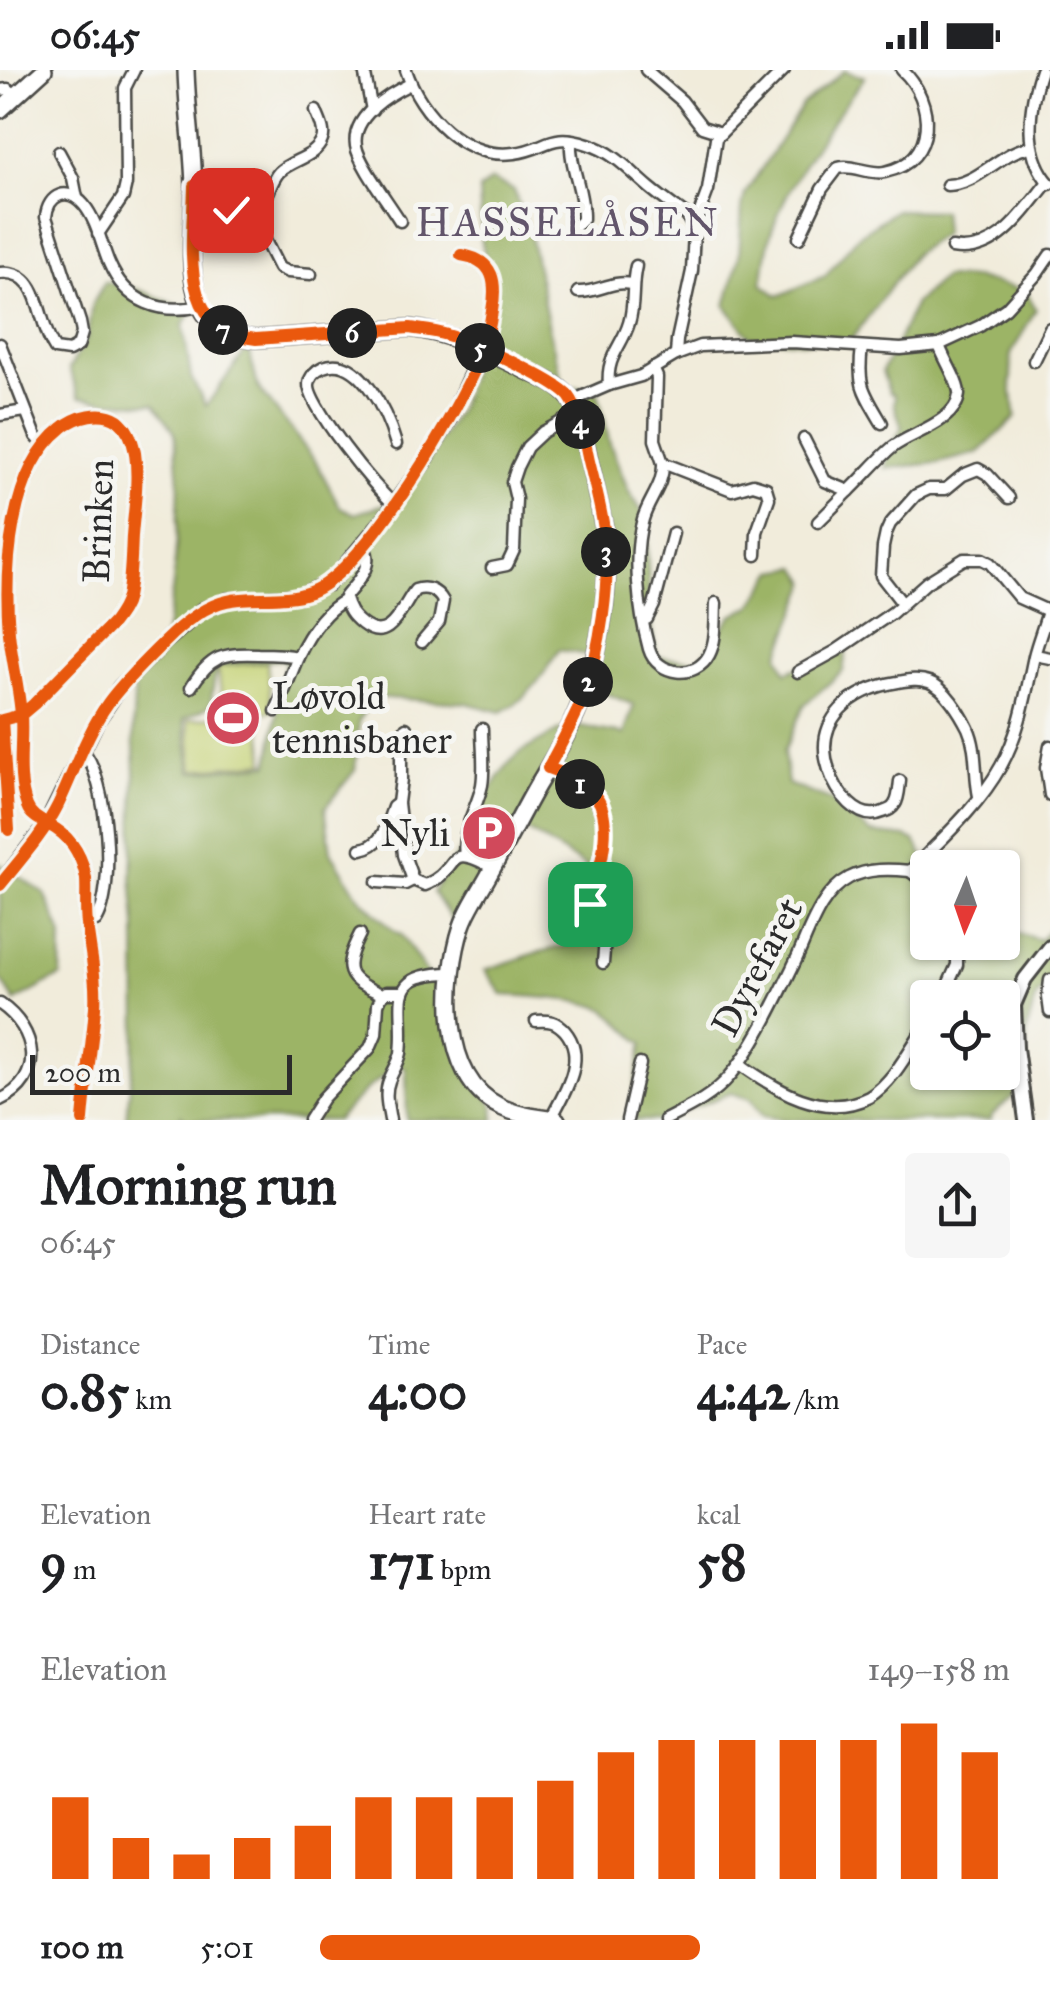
<!DOCTYPE html>
<html lang="en">
<head>
<meta charset="utf-8">
<style>
	:root { --surface:#fff; --page:#f6f6f6; --text:#202124; --muted:#757577; --accent:#ea580c }
	body { margin:0; font-family:"IM FELL Great Primer",serif; background:var(--page); color:var(--text); height:100vh; display:flex; flex-direction:column; font-size:38px; white-space:nowrap }
	* { box-sizing:border-box; margin:0 }
	p { font-size:32px; color:var(--muted) }
	.icon { flex:none; width:55px; height:55px; fill:none; stroke:currentColor; stroke-width:2; stroke-linecap:round; stroke-linejoin:round }
	.map { position:relative; height:1050px; overflow:hidden }
	.drawer { display:flex; flex-direction:column; background:var(--surface); flex:1 }
	.drawer>* { flex:none }
	.needle { width:65px; rotate:182deg }
	.tools { position:absolute; left:910px; top:780px; display:grid; gap:20px }
	.tools a { display:grid; place-items:center; width:110px; height:110px; border-radius:10px; background:var(--surface); box-shadow:0 2px 8px #0004; font-size:50px }
	.scale { position:absolute; left:30px; bottom:25px; width:262px; box-sizing:border-box; padding-left:10px; border:5px solid #2b2b2b; border-top:0; font-size:28px; line-height:35px; white-space:nowrap; color:#2b2b2b; -webkit-text-stroke:8px #f6f6f2; paint-order:stroke }
	.pin { position:absolute; display:grid; place-items:center; width:85px; height:85px; color:#fff; margin:-42px; border-radius:20px; box-shadow:0 5px 15px #0006 }
	.km { position:absolute; width:50px; height:50px; margin:-25px; border-radius:50%; background:#222; color:#fff; font-size:28px; line-height:50px; text-align:center }
	.round { display:grid; place-items:center; flex:none; width:105px; height:105px; border-radius:10px; background:var(--page) }
	.summary { display:flex; align-items:center; justify-content:space-between; height:170px; padding:0 40px }
	h1 { font-size:55px; font-weight:700; line-height:75px }
	.figures { display:grid; grid-template-columns:repeat(3,1fr); gap:15px; height:170px; padding:10px 40px }
	.figures div { display:grid; align-content:center }
	.figures b { font-size:50px; font-weight:700 }
	.figures small { font-size:28px; font-weight:400 }
	.figures p { font-size:28px }
	.chart { height:280px; padding:20px 40px }
	.chart p { display:flex; justify-content:space-between }
	.chart svg { width:100%; height:180px; margin-top:10px; stroke:var(--accent); stroke-width:6 }
	ul { padding:0 40px; list-style:none; font-size:32px }
	li { display:grid; grid-template-columns:160px 120px 1fr; align-items:center; height:75px }
	li i { height:25px; border-radius:12px; background:var(--accent) }
	.status { display:flex; justify-content:space-between; align-items:center; height:70px; padding:0 50px; background:var(--surface); direction:ltr }
	.status svg { height:28px; fill:currentColor }
	.map>svg:first-child { display:block }
</style>
</head>
<body>
<div class="status"><b>06:45</b><svg viewBox="0 0 49 12"><path d="M0 12V9h3v3zM5 12V6h3v6zM10 12V3h3v9zM15 12V0h3v12zM26 1h20v11H26zM47 4h2v5h-2z"/></svg></div>
<div class="map">
<svg width="1050" height="1050" viewBox="0 0 1050 1050">
	<rect width="100%" height="100%" fill="#f6f6f2"/>
	<filter id="ink" filterUnits="userSpaceOnUse"><feTurbulence type="fractalNoise" baseFrequency=".01" numOctaves="2"/><feDisplacementMap in="SourceGraphic" scale="20" xChannelSelector="R" yChannelSelector="G"/><feConvolveMatrix kernelMatrix="1 2 1 2 8 2 1 2 1" color-interpolation-filters="sRGB"/></filter>
	<filter id="wash" filterUnits="userSpaceOnUse"><feTurbulence type="fractalNoise" baseFrequency=".0048" numOctaves="4" result="noise"/><feDisplacementMap in="SourceGraphic" scale="40" xChannelSelector="R" yChannelSelector="G"/><feGaussianBlur stdDeviation="2.25" result="paint"/><feColorMatrix in="noise" values="0 0 0 0 0 0 0 0 0 0 0 0 0 0 0 0 0 1.4 0 .05"/><feComposite in="paint" operator="in"/></filter>
	<g filter="url(#wash)">
		<rect width="100%" height="100%" fill="#f1ecdb"/>
		<!-- green -->
		<path fill="#c5d274" stroke="#787e50" stroke-width="2.5" d="M267,592l5,49 -12,2 5,49 -72,8 -5,-50 35,-5 -5,-48z"/>
		<!-- forest -->
		<g fill="#9cb466" stroke="#647048" stroke-width="2.5" fill-rule="evenodd">
			<path d="M844,1l21,6c-36,48 -73,97 -93,153 -6,17 -7,37 -10,54l16,12 47,-20 33,-40 38,-26 46,1 2,22 -29,20 -64,87 -45,2 -56,-5 -24,-31 13,-49 3,-50 3,-13 58,-89z"/>
			<path d="M491,110l23,10 17,48 20,100 13,49 21,1 13,5 12,51 19,48 17,25 4,104 7,36 42,4 33,-46 20,-9 23,-35 23,-4 10,15 -29,73 7,17 47,-20h13l-3,19 -39,34 -20,47 4,32 42,16 41,33 35,4 9,4 15,26 -2,1v74h74l1,-45 14,9 -3,26 27,8 9,-12v50l-15,21 -9,35v51l-34,30 -1,5h-201l-28,-4 -12,-17 -19,-6 -49,18 -17,9h-30l-2,-26 10,-51c-16,-11 -23,-23 -36,-32 -17,-12 -81,-15 -104,-16l-18,-25 51,-17 50,-12 8,-40 -9,-35 -59,-36 -13,4 -53,98 -27,-40 31,-48 22,-48 22,-32 13,-12 48,-27 55,9 10,-29 -48,-20 2,-30 -29,-5c-16,25 -30,49 -58,62l-35,-9 -93,-6 -14,23 -4,50 -30,38 6,44 27,44 37,36 6,2 57,87 9,44 27,40 1,15h-88l-1,-51 -15,-12 -2,15 -21,16 -32,32h-149l-6,-5 -2,5h-53l11,-94 -1,-102 -4,-48 3,-104 -2,-52 2,-43 30,-41 8,-51 4,-50 2,-52 -4,-50 -20,-29 -51,-3 -25,-4 -10,-28 18,-31 5,-34 13,-22 34,8 53,21 -9,14 8,52 15,29 42,-59 10,40 58,75 24,45 15,7 49,-16 54,-88 32,-97v-37l-8,-33 -3,-53zM286,589l-17,105 -78,8 -7,-53 26,-13 7,-40zM928,928h74v74h-74z"/>
			<path d="M944,207l31,1 51,13 10,18 -25,45v33l5,30 -38,36 -40,10 -52,5 2,-13 14,-28 -8,-23 1,-8 -6,-4 -7,-21 12,-21 21,-47z"/>
			<path d="M0,794l45,30 17,41 -1,41 -46,25 -15,-23z"/>
		</g>
	</g>
	<g filter="url(#ink)">
		<g fill="none" stroke-linecap="round" stroke-linejoin="round">
			<!-- minor casing -->
			<g stroke="#494845" stroke-width="15">
				<g id="minor">
					<path d="M364,0l8,40"/>
					<path d="M406,0c14,43 58,90 108,83 34,-4 34,-22 74,-9 26,8 42,27 62,44 12,10 25,19 37,28l5,9"/>
					<path d="M646,0l36,31 20,26 19,6"/>
					<path d="M1041,0c-12,37 -19,83 9,114"/>
					<path d="M0,20l8,-1 8,6"/>
					<path d="M571,70c-2,26 13,51 12,79l-9,9"/>
					<path d="M59,82l14,26 4,20"/>
					<path d="M947,115c33,0 53,-35 85,-38"/>
					<path d="M194,116c20,4 34,31 53,28 21,-3 20,-29 32,-42 12,-12 37,-15 43,-32 4,-9 -3,-20 -6,-29"/>
					<path d="M251,143l28,55 9,4 23,2"/>
					<path d="M400,151c-11,-18 -41,-57 -44,-75 -5,-29 33,-52 54,-62"/>
					<path d="M98,164l25,-37 3,-13 -1,-96 9,-18"/>
					<path d="M799,168l23,-49 16,-21c16,-4 31,7 47,4 53,-11 50,-72 17,-102"/>
					<path d="M952,178c45,8 71,-36 96,-66"/>
					<path d="M461,185c50,8 33,60 22,94"/>
					<path d="M0,203c43,-4 36,49 55,76l14,2 9,-5 4,-13 -2,-11 -34,-105c2,-23 22,-31 38,-12 13,16 17,39 25,58 17,40 52,52 92,43"/>
					<path d="M578,222c19,1 34,-12 53,-8"/>
					<path d="M0,274l36,92 8,9"/>
					<path d="M862,277c-5,38 1,44 20,76"/>
					<path d="M676,285l1,-15 15,-69 2,-40 -2,-6h3l13,-35 8,-52 68,-68"/>
					<path d="M1034,291l16,-33"/>
					<path d="M653,298l4,9 -2,63 8,23 69,27 21,-6 13,4 3,10 -12,34 -1,23"/>
					<path d="M609,315c-3,-29 13,-38 20,-62 6,-18 2,-38 7,-57"/>
					<path d="M572,331l37,-16 32,-9 35,-21 24,-9 92,-4 109,7 38,-4 41,-19 26,-18 31,-34 13,-19"/>
					<path d="M0,345l25,-4"/>
					<path d="M804,369l21,42 24,10c15,-14 28,-31 44,-44 18,-14 63,-25 66,-52 1,-12 -16,-37 -20,-50"/>
					<path d="M663,393c1,22 -14,36 -20,56 -11,36 -4,94 6,130 8,27 47,31 60,6 8,-15 6,-35 7,-52"/>
					<path d="M394,434c-17,-13 -87,-100 -85,-120 1,-8 7,-14 14,-17 38,-15 65,50 73,77"/>
					<path d="M818,452l31,-31"/>
					<path d="M363,476c13,18 -6,36 -18,51 2,12 7,19 17,27 28,22 39,-16 53,-34 11,-4 22,0 28,11l-4,21 -17,20"/>
					<path d="M492,498l15,-3 7,-15 2,-51 -4,-17 5,-15 10,-20 16,-15 29,-16h5"/>
					<path d="M902,533l-21,-27 2,-29 3,-14 4,-9 26,-29 13,-6h17l17,-14 15,-6 9,5 22,24"/>
					<path d="M644,549h3l7,-14 19,-72"/>
					<path d="M1035,585l15,3"/>
					<path d="M798,602l38,-21 56,-38 35,-31 37,-23h18l8,4 29,35 29,13 2,-2"/>
					<path d="M191,617c19,-31 33,-35 67,-33 13,0 27,0 40,3 10,-21 25,-46 47,-57"/>
					<path d="M276,641l22,-54"/>
					<path d="M406,658l-5,11v40l-3,24 6,52 9,25 12,5c37,-14 17,-46 68,-17"/>
					<path d="M1050,676l-4,22 4,27"/>
					<path d="M83,681c25,27 33,139 13,170l-9,3"/>
					<path d="M548,698c54,18 64,47 51,100 -3,11 -9,19 -11,30l15,22 2,18 -2,25"/>
					<path d="M900,711c-1,7 -1,17 -5,23 -3,5 -6,6 -12,8 -25,11 -47,-20 -54,-42 -17,-51 24,-81 69,-88 10,-2 21,-4 31,0 16,5 32,32 39,46 10,22 6,46 11,68"/>
					<path d="M9,760l-7,-110 19,-5 13,-11 79,-81c6,-8 12,-16 14,-26 4,-20 4,-41 5,-61 2,-27 7,-56 3,-83 -2,-11 -7,-25 -17,-33 -16,-11 -42,-4 -56,8 -53,42 -58,142 -53,205 3,28 10,55 12,82 2,30 -5,62 6,91 4,12 18,16 29,23 17,11 27,30 30,50 1,15 -1,30 1,45 3,28 10,55 8,83 -3,38 -9,75 -12,113"/>
					<path d="M361,779c22,-4 25,-23 32,-42l4,-3"/>
					<path d="M465,785c-4,-25 12,-46 17,-70 3,-18 0,-38 0,-56"/>
					<path d="M910,801l18,14"/>
					<path d="M377,812l28,2 8,-4"/>
					<path d="M360,864c-18,35 -15,46 22,60"/>
					<path d="M1050,910l-2,17 2,15"/>
					<path d="M942,928l15,-33v-23"/>
					<path d="M0,934c37,25 46,75 0,96"/>
					<path d="M536,951c13,-1 20,0 29,10 23,27 -1,63 -15,89"/>
					<path d="M740,994c36,26 84,56 129,33 26,-16 42,-51 59,-75"/>
					<path d="M309,1050l14,-22 47,-50 6,-14 2,-30 3,-7 5,-5h16"/>
					<path d="M390,1050c-2,-12 -6,-27 -1,-39 3,-9 10,-18 12,-28 6,-50 -19,-79 51,-80"/>
					<path d="M627,1050l13,-56"/>
					<path d="M665,1050c23,-12 47,-23 64,-43 24,-27 50,-82 66,-115 14,-29 24,-68 54,-84 19,-10 41,-9 61,-7 32,-32 69,-65 91,-105 19,-34 25,-73 33,-110 4,-16 10,-30 14,-45"/>
				</g>
			</g>
			<!-- tertiary casing -->
			<g stroke="#494845" stroke-width="18">
				<g id="tertiary">
					<path d="M0,815l47,-61 50,-103 23,-34 45,-45 37,-32 26,-10 70,-4 29,-12 11,-10 46,-55 41,-58 25,-42 33,-70"/>
					<path d="M1026,1050l-10,-72 -2,-43 11,-26 25,-32"/>
				</g>
			</g>
			<!-- secondary casing -->
			<g stroke="#494845" stroke-width="20">
				<g id="secondary">
					<path d="M186,0c1,39 7,78 8,117 0,35 -8,84 6,117 9,23 33,33 56,35l154,-11c41,5 76,23 113,41 15,7 34,14 45,27 12,12 17,47 21,64 6,25 12,50 16,74 6,48 -4,112 -20,157 -11,33 -30,65 -48,95 -16,28 -31,58 -47,87 -9,17 -22,35 -28,53 -17,52 -22,151 37,180 17,9 39,12 58,14"/>
					<path d="M0,40l44,-40"/>
				</g>
			</g>
			<!-- minor -->
			<use href="#minor" stroke="#fff" stroke-width="10"/>
			<!-- tertiary -->
			<use href="#tertiary" stroke="#fff" stroke-width="12"/>
			<!-- secondary -->
			<use href="#secondary" stroke="#fff" stroke-width="15"/>
			<!-- cycleway casing -->
			<g stroke="#f6f6f2" stroke-width="19">
				<g id="cycleway">
					<path d="M9,760l-7,-110 19,-5 13,-11 79,-81c6,-8 12,-16 14,-26 4,-20 4,-41 5,-61 2,-27 7,-56 3,-83 -2,-11 -7,-25 -17,-33 -16,-11 -42,-4 -56,8 -53,42 -58,142 -53,205 3,28 10,55 12,82 2,30 -5,62 6,91 4,12 18,16 29,23 17,11 27,30 30,50 1,15 -1,30 1,45 3,28 10,55 8,83 -3,38 -9,75 -12,113"/>
					<path d="M0,815c20,-25 43,-50 58,-80 16,-33 28,-71 50,-102 16,-22 37,-42 56,-61 17,-17 39,-36 63,-41 27,-6 56,1 83,-9 54,-19 153,-188 174,-244 4,-12 6,-24 8,-37 5,-28 3,-51 -31,-56"/>
				</g>
			</g>
			<!-- cycleway -->
			<use href="#cycleway" stroke="#e8590c" stroke-width="12"/>
		</g>
	</g>
	<g fill="none" stroke-linecap="round" stroke-linejoin="round" filter="url(#ink)">
		<!-- route casing -->
		<g stroke="#fff" stroke-width="20">
			<path id="route" d="M231,140l-23,-20 -14,-4c-1,59 -18,145 62,153l154,-11c12,2 25,3 37,7 24,7 107,44 122,61 11,14 16,48 20,65 6,25 13,50 16,75 6,45 -5,114 -20,157 -10,26 -24,51 -37,75 16,5 37,15 48,29 14,17 9,57 1,77 -4,11 -9,17 -7,30"/>
		</g>
		<!-- route -->
		<use href="#route" stroke="#ea580c" stroke-width="12"/>
	</g>
	<!-- icons -->
	<defs>
		<g id="stadium-disc" transform="scale(2.875)"><circle r="9.5" fill="#d1495b" stroke="#f6f6f2"/><path d="M0-5a6.5 5 0 1 0 0 10a6.5 5 0 1 0 0-10ZM-3.5-1.8h7v3.6h-7Z" fill="#fff"/></g>
		<g id="parking-disc" transform="scale(2.875)"><circle r="9.5" fill="#d1495b" stroke="#f6f6f2"/><path d="M-3.5-5.5H1a3.5 3.5 0 0 1 0 7H-1V5.5H-3.5ZM-1-3.4V-.6H.8a1.4 1.4 0 0 0 0-2.8Z" fill="#fff"/></g>
	</defs>
	<g fill-rule="evenodd">
		<use href="#stadium-disc" x="233" y="648"/>
		<use href="#parking-disc" x="489" y="763"/>
	</g>
	<g text-anchor="middle" dominant-baseline="central" stroke-width="10" stroke-linejoin="round" paint-order="stroke">
		<!-- street labels -->
		<g font-size="38" fill="#2b2b2b" stroke="#f6f6f2">
			<text transform="translate(98 451) rotate(-88)">Brinken</text>
			<text transform="translate(757 897) rotate(-62)">Dyrefaret</text>
		</g>
		<!-- poi labels -->
		<g font-size="38" fill="#2b2b2b" stroke="#f6f6f2" text-anchor="start">
			<text x="272" y="626">Løvold<tspan x="272" dy="44">tennisbaner</tspan></text>
			<text x="450" y="763" text-anchor="end">Nyli</text>
		</g>
		<!-- neighbourhood labels -->
		<g font-size="40" letter-spacing="2.5" fill="#62556b" stroke="#f6f6f2">
			<text x="568" y="152">HASSELÅSEN</text>
		</g>
	</g>
</svg>
<div class="tools">
<a><svg class="needle" viewBox="-14 -14 28 28"><path d="M0-13l5 13h-10z" fill="#e53935"/><path d="M0 13l5-13h-10z" fill="#757577"/></svg></a>
<a><svg class="icon" aria-label="locate" viewBox="0 0 24 24"><circle cx="12" cy="12" r="6"/><path d="M12 2v4M12 18v4M2 12h4M18 12h4"/></svg></a>
</div>
<div class="scale">200 m</div>
<div class="pin" style="left:590px;top:834px;background:#1e9e55"><svg class="icon" aria-label="arrive" viewBox="0 0 24 24"><path d="M6 21V4h12l-3 4 3 4H6"/></svg></div>
<div class="pin" style="left:231px;top:140px;background:#d93025"><svg class="icon" aria-label="check" viewBox="0 0 24 24"><path d="M5 12l5 5 9-10"/></svg></div>
<b class="km" style="left:580px;top:714px">1</b>
<b class="km" style="left:588px;top:612px">2</b>
<b class="km" style="left:606px;top:482px">3</b>
<b class="km" style="left:580px;top:354px">4</b>
<b class="km" style="left:480px;top:278px">5</b>
<b class="km" style="left:352px;top:263px">6</b>
<b class="km" style="left:223px;top:260px">7</b>
</div>
<section class="drawer">
<div class="summary"><div><h1>Morning run</h1><p>06:45</p></div><a class="round"><svg class="icon" aria-label="share" viewBox="0 0 24 24"><path d="M12 15V3M7 8l5-5 5 5M5 13v7h14v-7"/></svg></a></div>
<div class="figures">
<div><p>Distance</p><b>0.85<small> km</small></b></div>
<div><p>Time</p><b>4:00</b></div>
<div><p>Pace</p><b>4:42<small> /km</small></b></div>
</div>
<div class="figures">
<div><p>Elevation</p><b>9<small> m</small></b></div>
<div><p>Heart rate</p><b>171<small> bpm</small></b></div>
<div><p>kcal</p><b>58</b></div>
</div>
<div class="chart"><p><span>Elevation</span>149–158 m</p>
<svg viewBox="0 0 160 44" preserveAspectRatio="none"><path d="M5 44V24M15 44V34M25 44V38M35 44V34M45 44V31M55 44V24M65 44V24M75 44V24M85 44V20M95 44V13M105 44V10M115 44V10M125 44V10M135 44V10M145 44V6M155 44V13"/></svg>
</div>
<ul>
<li><b>100 m</b>5:01<i style="width:55%"></i></li>
</ul>
</section>
</body>
</html>
